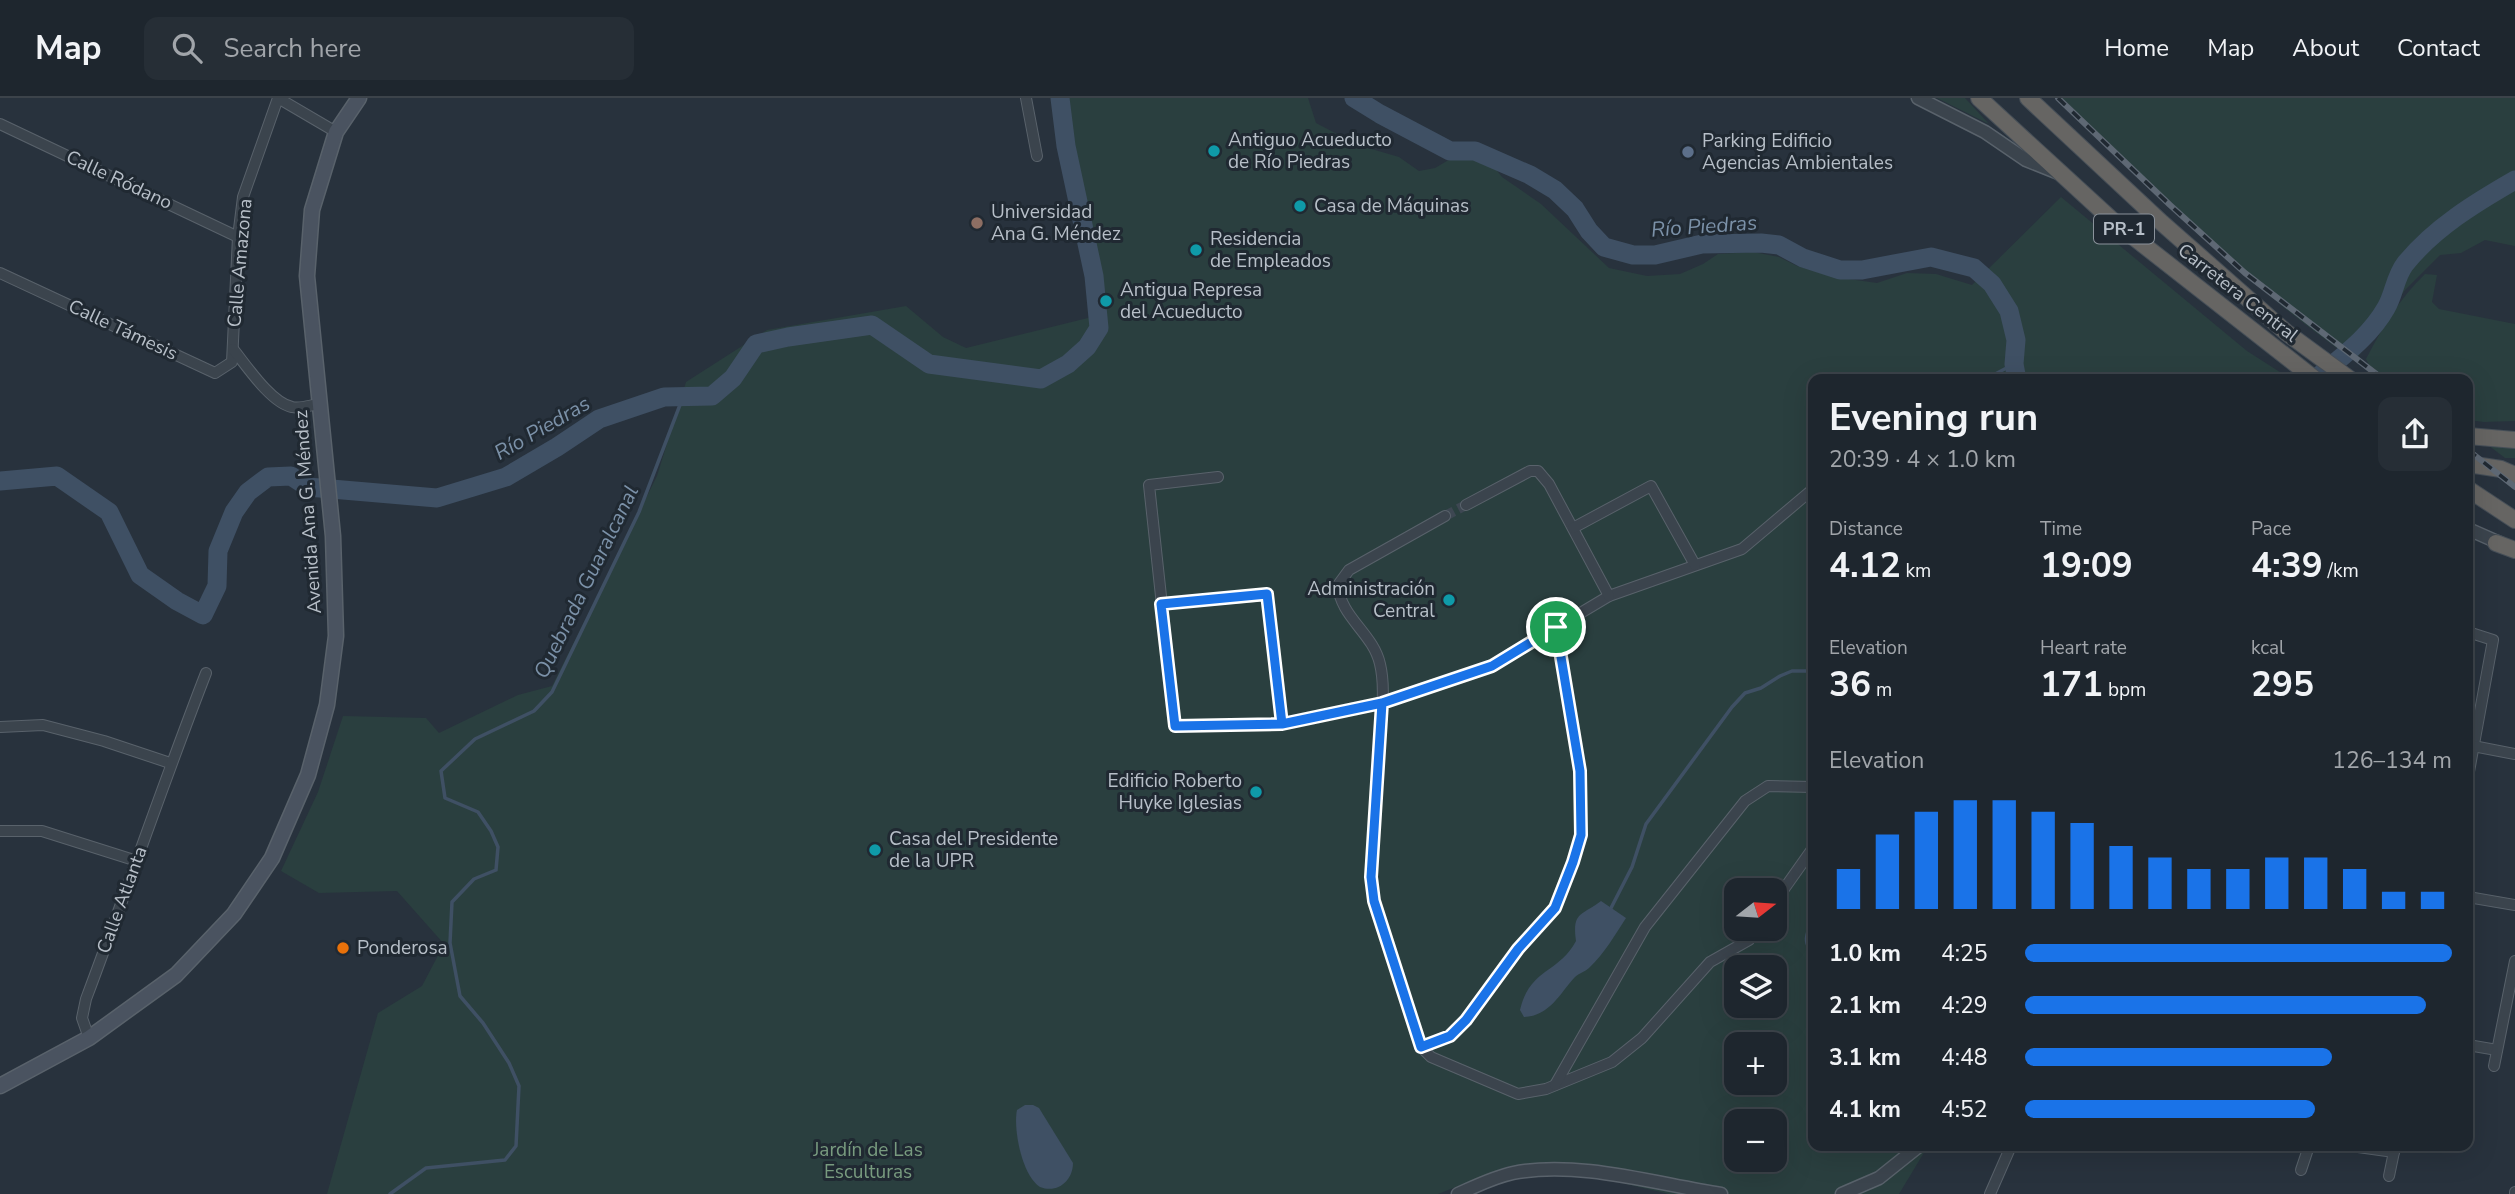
<!DOCTYPE html>
<html lang="en">
<head>
<meta charset="utf-8">
<style>
	:root { --surface:#1e262e; --page:#262e36; --text:#f1f3f6; --muted:#a1a5aa; --line:#3c434a; --accent:#1a73e8 }
	body { margin:0; font-family:"Nunito Sans",sans-serif; background:var(--page); color:var(--text); height:100vh; display:flex; flex-direction:column; font-size:26px; white-space:nowrap }
	* { box-sizing:border-box; margin:0 }
	p { font-size:23px; color:var(--muted) }
	.icon { flex:none; width:38px; height:38px; fill:none; stroke:currentColor; stroke-width:2; stroke-linecap:round; stroke-linejoin:round }
	.map { position:relative; flex:1; overflow:hidden }
	.sheet { position:absolute; left:1808px; top:276px; width:665px; height:777px; display:flex; flex-direction:column; background:var(--surface); border-radius:14px; box-shadow:0 7px 28px #0002,0 0 0 2px var(--line) }
	.sheet>* { flex:none }
	.needle { width:46px; rotate:73deg }
	.buttons { position:absolute; left:1724px; top:780px; display:grid; gap:14px }
	.buttons a { display:grid; place-items:center; width:63px; height:63px; border-radius:14px; background:var(--surface); box-shadow:0 7px 28px #0002,0 0 0 2px var(--line); font-size:35px }
	.pin { position:absolute; display:grid; place-items:center; width:60px; height:60px; color:#fff; margin:-30px; border:4px solid #fff; border-radius:50%; box-shadow:0 2px 7px #0007 }
	.round { display:grid; place-items:center; flex:none; width:74px; height:74px; border-radius:14px; background:var(--page) }
	.overview { display:flex; align-items:center; justify-content:space-between; height:119px; padding:0 21px }
	h1 { font-size:38px; font-weight:700; line-height:52px }
	.metrics { display:grid; grid-template-columns:repeat(3,1fr); gap:10px; height:119px; padding:7px 21px }
	.metrics div { display:grid; align-content:center }
	.metrics b { font-size:35px; font-weight:700 }
	.metrics small { font-size:19px; font-weight:400 }
	.metrics p { font-size:19px }
	.chart { height:196px; padding:14px 21px }
	.chart p { display:flex; justify-content:space-between }
	.chart svg { width:100%; height:126px; margin-top:7px; stroke:var(--accent); stroke-width:6 }
	ul { padding:0 21px; list-style:none; font-size:23px }
	li { display:grid; grid-template-columns:112px 84px 1fr; align-items:center; height:52px }
	li i { height:18px; border-radius:9px; background:var(--accent) }
	header { display:flex; align-items:center; gap:42px; box-sizing:border-box; height:98px; padding:0 35px; background:var(--surface); border-bottom:2px solid var(--line) }
	header strong { font-size:33px }
	nav { display:flex; gap:38px; margin-inline-start:auto; font-size:24px }
	.search { width:490px; height:63px; background:var(--page); display:flex; align-items:center; gap:18px; box-sizing:border-box; padding:0 24px; border-radius:14px; color:var(--muted); font-size:26px }
	.map>svg:first-child { display:block }
</style>
</head>
<body>
<header>
<strong>Map</strong>
<div class="search"><svg class="icon" aria-label="search" viewBox="0 0 24 24"><circle cx="10" cy="10" r="6"/><path d="M15 15l6 6"/></svg>Search here</div>
<nav><a>Home</a><a>Map</a><a>About</a><a>Contact</a></nav>
</header>
<div class="map">
<svg width="2515" height="1096" viewBox="0 0 2515 1096">
	<rect width="100%" height="100%" fill="#28323d"/>
	<!-- green -->
	<g fill="#2a3f3f" fill-rule="evenodd">
		<path d="M1060,0h248l8,25 42,22 41,12 20,14 16,-3 41,-24 26,33 39,27 68,64 38,8 33,-2 23,-10 15,-10 35,-2 26,5 18,9 38,11 42,6 30,-10 29,1 36,11 89,-88 186,154 42,27 -476,2v766h115l-29,48h-230l-103,-24 -57,-4 -71,28h-1111l51,-181 44,-27 22,-42 -47,-53 -78,2 -38,-22 37,-79 25,-76 83,2 13,15 79,-38 34,-9 105,-210 29,-94 81,-52 139,-24 37,31 23,11 130,-32v-14l-34,-158zM1736,793h38v38h-38zM1736,870h38v38h-38zM1736,947h38v38h-38zM1736,1024h38v38h-38z"/>
		<path d="M1937,0h28l24,26z"/>
		<path d="M2056,0h459v148l-30,-6 -24,13 -21,2 -35,35 -50,71c-109,-76 -203,-171 -299,-263z"/>
		<path d="M2425,176l12,1 -5,27 7,7 76,15v97l-31,1 -16,-2v-40h-79l-20,-15 -3,-6c16,-31 34,-61 59,-85z"/>
		<path d="M2488,347l27,1v12h-10z"/>
	</g>
	<!-- water -->
	<g fill="#3f5064">
		<path d="M1601,803l25,17c-11,17 -22,36 -37,50 -4,4 -10,5 -14,9 -15,16 -25,39 -51,40l-4,-7c10,-42 38,-36 56,-69 -4,-29 5,-25 25,-40z"/>
		<path d="M1813,817v39c-15,-12 -6,-24 0,-39z"/>
		<path d="M1025,1007h8l6,3 34,55c0,17 -15,31 -33,24 -18,-11 -27,-58 -23,-77z"/>
	</g>
	<g fill="none" stroke-linecap="round" stroke-linejoin="round">
		<!-- stream -->
		<g stroke="#3f5064" stroke-width="3.5">
			<path d="M1984,282l30,-16"/>
			<path d="M1611,810l21,-41 14,-43 86,-117 13,-14 16,-5 19,-12 12,-5h14l7,-3"/>
			<path d="M390,1096l36,-26 79,-8 11,-14 3,-60 -10,-23 -26,-40 -23,-27 -10,-53 2,-41 22,-23 22,-9 2,-23 -7,-16 -13,-19 -33,-14 -4,-27 34,-32 59,-28 18,-19 87,-180 44,-115"/>
		</g>
		<!-- river -->
		<g stroke="#3f5064" stroke-width="19">
			<path d="M1354,0l26,16 70,37h25l55,24 25,15 20,19 14,22 15,16 29,8h22l47,-11 59,-1 18,2 24,13 37,12h22l69,-13 43,11 18,16 17,27 7,29 -2,24 3,16"/>
			<path d="M2314,282c26,-22 55,-42 72,-72 8,-13 9,-31 19,-44 29,-36 70,-61 110,-84"/>
			<path d="M0,383l57,-5 52,36 31,63 37,26 26,14 14,-29 1,-35 16,-39 14,-20 20,-15 23,-1 17,11 129,11 69,-21 51,-30 42,-28 65,-22 48,-1 21,-18 23,-34 32,-7 84,-12 57,39 112,15 27,-15 19,-17 12,-19 -5,-52 -28,-130 -6,-48"/>
		</g>
		<!-- minor-tunnel -->
		<path stroke="#3d4752" stroke-width="10" stroke-dasharray="10 5" stroke-linecap="butt" d="M1445,418l21,-11"/>
		<!-- minor casing -->
		<g stroke="#59626b" stroke-width="12">
			<g id="minor">
				<path d="M1026,0l11,58"/>
				<path d="M0,26l238,113"/>
				<path d="M0,175l215,100 17,-11 6,-125 5,-40 35,-99 58,34"/>
				<path d="M233,251c13,16 38,54 59,58 8,2 19,-2 27,-3"/>
				<path d="M1218,379l-69,8 26,241 107,-2 100,-21 110,-37 117,-70 133,-47 71,-60"/>
				<path d="M1466,407l64,-34h8l11,13 60,112"/>
				<path d="M1445,418l-96,54 -11,15c2,32 35,48 42,79 6,25 1,54 -1,80 -2,44 -5,89 -8,133l3,24 47,146 10,10 87,37 28,-5 66,-27 30,-24 68,-76 39,-22 7,-11"/>
				<path d="M1573,430l78,-42 44,79"/>
				<path d="M1161,506l106,-9 15,129"/>
				<path d="M2468,534l25,8 -25,137"/>
				<path d="M0,629l43,-2 61,16 66,22"/>
				<path d="M2468,647l47,9"/>
				<path d="M0,733h42l95,30"/>
				<path d="M2468,799l47,8"/>
				<path d="M1774,805l39,-55"/>
				<path d="M89,940l-7,-20 4,-19c41,-109 78,-218 120,-326"/>
				<path d="M2468,947l29,5"/>
				<path d="M1421,949l29,-11 16,-16 53,-71 36,-41 18,-46 8,-27 -1,-64 -24,-144"/>
				<path d="M2494,968l21,-105"/>
				<path d="M1555,987l90,-158 100,-126 23,-15 45,1"/>
				<path d="M2351,1048l43,6"/>
				<path d="M2301,1072l8,-24"/>
				<path d="M2389,1078l6,-29"/>
				<path d="M1990,1096l21,-48"/>
				<path d="M2515,1096v-2"/>
			</g>
		</g>
		<!-- tertiary casing -->
		<g stroke="#59626b" stroke-width="15">
			<g id="tertiary">
				<path d="M1918,0l67,34 41,28 30,12"/>
				<path d="M2468,431l34,15"/>
				<path d="M1458,1096c18,-8 36,-17 55,-21 65,-13 143,11 208,21"/>
				<path d="M1842,1096l37,-16 40,-32"/>
			</g>
		</g>
		<!-- secondary casing -->
		<g stroke="#59626b" stroke-width="17">
			<path id="secondary" d="M0,988l89,-48 87,-63 58,-61 38,-56 36,-83 19,-70 9,-69 -3,-100 -26,-260 5,-66 24,-78 23,-34"/>
		</g>
		<!-- trunk casing -->
		<g stroke="#464f58" stroke-width="18">
			<g id="trunk">
				<path d="M1979,0l134,123 203,159"/>
				<path d="M2028,0l134,125 125,110 64,47"/>
				<path d="M2468,338l47,4"/>
				<path d="M2468,366l33,5 14,6"/>
				<path d="M2468,391l47,31"/>
				<path d="M2496,445l19,7"/>
			</g>
		</g>
		<!-- minor -->
		<use href="#minor" stroke="#3b444d" stroke-width="10"/>
		<!-- tertiary -->
		<use href="#tertiary" stroke="#3b444d" stroke-width="12"/>
		<!-- secondary -->
		<use href="#secondary" stroke="#4a5360" stroke-width="14"/>
		<!-- trunk -->
		<use href="#trunk" stroke="#666563" stroke-width="16"/>
		<!-- rail casing -->
		<g stroke="#5e6874" stroke-width="6">
			<g id="rail">
				<path d="M2058,0l112,107 75,68 139,107"/>
				<path d="M2468,352l47,37"/>
			</g>
		</g>
		<!-- rail -->
		<use href="#rail" stroke="#202932" stroke-width="3.5" stroke-dasharray="10" stroke-linecap="butt"/>
	</g>
	<g fill="none" stroke-linecap="round" stroke-linejoin="round">
		<!-- route casing -->
		<g stroke="#fff" stroke-width="14">
			<path id="route" d="M1556,529l-64,39 -110,37 -100,21 -107,2 -14,-122 106,-10 15,130 100,-21 -11,174 3,24 47,146 29,-11 16,-16 52,-71 37,-41 18,-46 8,-27 -1,-64 -24,-144"/>
		</g>
		<!-- route -->
		<use href="#route" stroke="#1a73e8" stroke-width="9"/>
	</g>
	<!-- markers -->
	<g fill="#0f9aa8" stroke="#202932" stroke-width="2.5">
		<circle cx="1214" cy="53" r="7"/>
		<circle cx="1300" cy="108" r="7"/>
		<circle cx="1196" cy="152" r="7"/>
		<circle cx="1106" cy="203" r="7"/>
		<circle cx="1449" cy="502" r="7"/>
		<circle cx="1256" cy="694" r="7"/>
		<circle cx="875" cy="752" r="7"/>
	</g>
	<circle fill="#5c6f8a" stroke="#202932" stroke-width="2.5" cx="1688" cy="54" r="7"/>
	<circle fill="#8d6e63" stroke="#202932" stroke-width="2.5" cx="977" cy="125" r="7"/>
	<circle fill="#e8710a" stroke="#202932" stroke-width="2.5" cx="343" cy="850" r="7"/>
	<g text-anchor="middle" dominant-baseline="central" stroke-width="6" stroke-linejoin="round" paint-order="stroke">
		<!-- shield labels -->
		<rect fill="#202932" stroke="#8a929b" stroke-width="2" x="2094" y="116.5" width="60" height="29" rx="5"/>
		<g font-size="18" font-weight="bold" fill="#b7bfc8">
			<text x="2124" y="131">PR-1</text>
		</g>
		<!-- poi labels -->
		<g font-size="19" fill="#b7bfc8" stroke="#202932" text-anchor="start">
			<text x="1228" y="42">Antiguo Acueducto<tspan x="1228" dy="22">de Río Piedras</tspan></text>
			<text x="1702" y="43">Parking Edificio<tspan x="1702" dy="22">Agencias Ambientales</tspan></text>
			<text x="1314" y="108">Casa de Máquinas</text>
			<text x="991" y="114">Universidad<tspan x="991" dy="22">Ana G. Méndez</tspan></text>
			<text x="1210" y="141">Residencia<tspan x="1210" dy="22">de Empleados</tspan></text>
			<text x="1120" y="192">Antigua Represa<tspan x="1120" dy="22">del Acueducto</tspan></text>
			<text x="1435" y="491" text-anchor="end">Administración<tspan x="1435" dy="22">Central</tspan></text>
			<text x="1242" y="683" text-anchor="end">Edificio Roberto<tspan x="1242" dy="22">Huyke Iglesias</tspan></text>
			<text x="889" y="741">Casa del Presidente<tspan x="889" dy="22">de la UPR</tspan></text>
			<text x="357" y="850">Ponderosa</text>
		</g>
		<!-- street labels -->
		<g font-size="19" fill="#b7bfc8" stroke="#202932">
			<text transform="translate(119 82) rotate(25)">Calle Ródano</text>
			<text transform="translate(240 165) rotate(-85)">Calle Amazona</text>
			<text transform="translate(2238 195) rotate(38)">Carretera Central</text>
			<text transform="translate(123 232) rotate(25)">Calle Támesis</text>
			<text transform="translate(308 414) rotate(-94)">Avenida Ana G. Méndez</text>
			<text transform="translate(122 802) rotate(-70)">Calle Atlanta</text>
		</g>
		<!-- park labels -->
		<g font-size="19" fill="#789b7f" stroke="#202932">
			<text x="868" y="1052">Jardín de Las<tspan x="868" dy="22">Esculturas</tspan></text>
		</g>
		<!-- water labels -->
		<g font-size="21" font-style="italic" fill="#7b91a8" stroke="#202932">
			<text transform="translate(1704 128) rotate(-4)">Río Piedras</text>
			<text transform="translate(542 330) rotate(-30)">Río Piedras</text>
			<text transform="translate(586 484) rotate(-64)">Quebrada Guaralcanal</text>
		</g>
	</g>
</svg>
<div class="buttons">
<a><svg class="needle" viewBox="-14 -14 28 28"><path d="M0-13l5 13h-10z" fill="#e53935"/><path d="M0 13l5-13h-10z" fill="#a1a5aa"/></svg></a>
<a><svg class="icon" aria-label="layers" viewBox="0 0 24 24"><path d="M12 4l9 5-9 5-9-5zM3 14l9 5 9-5"/></svg></a>
<a>+</a>
<a>−</a>
</div>
<div class="pin" style="left:1556px;top:529px;background:#1e9e55"><svg class="icon" aria-label="arrive" viewBox="0 0 24 24"><path d="M6 21V4h12l-3 4 3 4H6"/></svg></div>
<section class="sheet">
<div class="overview"><div><h1>Evening run</h1><p>20:39 · 4 × 1.0 km</p></div><a class="round"><svg class="icon" aria-label="share" viewBox="0 0 24 24"><path d="M12 15V3M7 8l5-5 5 5M5 13v7h14v-7"/></svg></a></div>
<div class="metrics">
<div><p>Distance</p><b>4.12<small> km</small></b></div>
<div><p>Time</p><b>19:09</b></div>
<div><p>Pace</p><b>4:39<small> /km</small></b></div>
</div>
<div class="metrics">
<div><p>Elevation</p><b>36<small> m</small></b></div>
<div><p>Heart rate</p><b>171<small> bpm</small></b></div>
<div><p>kcal</p><b>295</b></div>
</div>
<div class="chart"><p><span>Elevation</span>126–134 m</p>
<svg viewBox="0 0 160 44" preserveAspectRatio="none"><path d="M5 44V30M15 44V18M25 44V10M35 44V6M45 44V6M55 44V10M65 44V14M75 44V22M85 44V26M95 44V30M105 44V30M115 44V26M125 44V26M135 44V30M145 44V38M155 44V38"/></svg>
</div>
<ul>
<li><b>1.0 km</b>4:25<i style="width:100%"></i></li>
<li><b>2.1 km</b>4:29<i style="width:94%"></i></li>
<li><b>3.1 km</b>4:48<i style="width:72%"></i></li>
<li><b>4.1 km</b>4:52<i style="width:68%"></i></li>
</ul>
</section>
</div>
</body>
</html>
